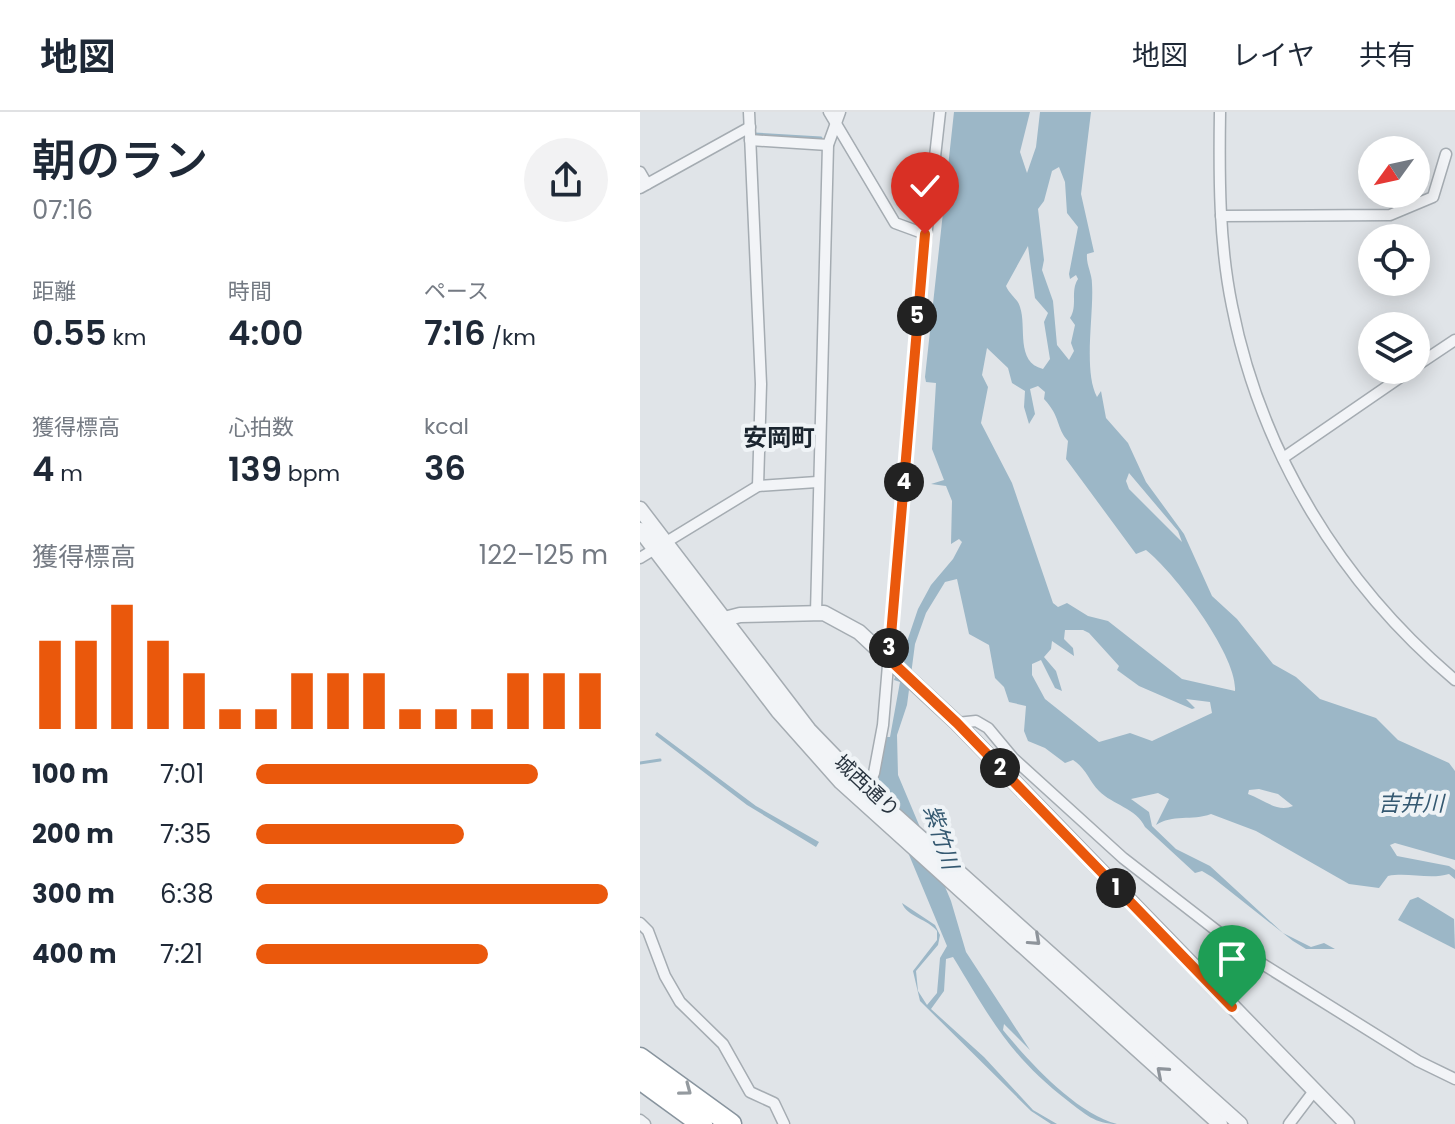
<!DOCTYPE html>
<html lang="ja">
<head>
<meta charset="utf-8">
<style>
	:root { --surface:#fff; --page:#f2f2f3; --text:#1f2937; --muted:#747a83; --line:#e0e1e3; --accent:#ea580c }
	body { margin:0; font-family:Poppins,"Noto Sans JP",sans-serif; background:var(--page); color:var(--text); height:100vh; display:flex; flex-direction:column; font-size:30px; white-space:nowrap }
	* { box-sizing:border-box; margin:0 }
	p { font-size:26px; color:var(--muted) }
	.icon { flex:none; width:44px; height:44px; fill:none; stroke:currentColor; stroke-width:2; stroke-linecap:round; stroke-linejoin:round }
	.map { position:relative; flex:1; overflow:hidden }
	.panel { display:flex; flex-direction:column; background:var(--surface); width:640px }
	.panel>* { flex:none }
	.needle { width:52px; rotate:237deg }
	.controls { position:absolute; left:718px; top:24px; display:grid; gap:16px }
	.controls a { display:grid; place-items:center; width:72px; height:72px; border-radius:50%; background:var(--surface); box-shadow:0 4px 20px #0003; font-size:40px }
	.pin { position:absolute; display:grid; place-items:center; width:68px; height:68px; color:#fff; margin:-82px -34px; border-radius:50% 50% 50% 0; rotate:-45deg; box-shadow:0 0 8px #0007 }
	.pin .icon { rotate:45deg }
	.km { position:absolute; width:40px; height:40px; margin:-20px; border-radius:50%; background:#222; color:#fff; font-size:22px; line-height:40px; text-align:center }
	.round { display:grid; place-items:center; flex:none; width:84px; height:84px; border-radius:42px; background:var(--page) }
	.overview { display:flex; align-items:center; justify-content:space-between; height:136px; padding:0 32px }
	h1 { font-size:44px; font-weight:600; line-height:60px }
	.stats { display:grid; grid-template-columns:repeat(3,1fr); gap:12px; height:136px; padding:8px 32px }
	.stats div { display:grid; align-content:center }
	.stats b { font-size:34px; font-weight:600 }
	.stats small { font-size:22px; font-weight:400 }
	.stats p { font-size:22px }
	.chart { height:224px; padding:16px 32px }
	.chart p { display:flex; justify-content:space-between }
	.chart svg { width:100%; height:144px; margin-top:8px; stroke:var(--accent); stroke-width:6 }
	ul { padding:0 32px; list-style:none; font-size:26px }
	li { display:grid; grid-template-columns:128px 96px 1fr; align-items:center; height:60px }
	li i { height:20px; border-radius:10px; background:var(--accent) }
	header { display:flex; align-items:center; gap:48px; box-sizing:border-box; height:112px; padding:0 40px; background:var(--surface); border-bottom:2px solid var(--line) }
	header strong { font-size:38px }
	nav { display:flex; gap:44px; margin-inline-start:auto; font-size:28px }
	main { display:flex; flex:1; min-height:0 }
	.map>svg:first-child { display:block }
</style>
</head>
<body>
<header>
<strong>地図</strong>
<nav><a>地図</a><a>レイヤ</a><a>共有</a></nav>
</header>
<main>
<section class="panel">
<div class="overview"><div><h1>朝のラン</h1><p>07:16</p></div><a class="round"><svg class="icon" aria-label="share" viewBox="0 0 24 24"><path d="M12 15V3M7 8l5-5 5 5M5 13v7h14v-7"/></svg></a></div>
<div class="stats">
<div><p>距離</p><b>0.55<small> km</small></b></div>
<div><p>時間</p><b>4:00</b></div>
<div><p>ペース</p><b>7:16<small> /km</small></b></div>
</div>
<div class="stats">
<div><p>獲得標高</p><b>4<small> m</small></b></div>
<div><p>心拍数</p><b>139<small> bpm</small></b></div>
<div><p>kcal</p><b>36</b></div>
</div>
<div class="chart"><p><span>獲得標高</span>122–125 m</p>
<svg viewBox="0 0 160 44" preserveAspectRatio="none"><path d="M5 44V17M15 44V17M25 44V6M35 44V17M45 44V27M55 44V38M65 44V38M75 44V27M85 44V27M95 44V27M105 44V38M115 44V38M125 44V38M135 44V27M145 44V27M155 44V27"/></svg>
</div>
<ul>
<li><b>100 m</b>7:01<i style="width:80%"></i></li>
<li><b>200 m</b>7:35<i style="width:59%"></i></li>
<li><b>300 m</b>6:38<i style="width:100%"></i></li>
<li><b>400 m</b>7:21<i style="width:66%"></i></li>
</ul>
</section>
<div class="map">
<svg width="815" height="1012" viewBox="0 0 815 1012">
	<rect width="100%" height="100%" fill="#e0e4e8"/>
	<!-- water -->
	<g fill="#9cb7c7" fill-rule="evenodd">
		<path d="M314,0h76l-10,40 7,21 9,-26 4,-35h51l-10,82 13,58 -7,2c-1,11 5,19 5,30 2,30 -9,87 5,113l4,-6 5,27 22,25 18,39 38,52 28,62 25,23 36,45 23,13 24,22 56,19 22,22 51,23 6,8v89l-60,-17 -5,2 7,11 52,10 6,4v9l-6,-5c-19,6 -41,-2 -61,2l-9,12 -30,-4 -93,-53 -45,-17c-19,7 -39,0 -55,11l13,-26 -11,-6 -27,6 18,13 3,14 24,23 34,17 73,67 28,14 13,-4 11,6h-29l-13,-8 -81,-64 -10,-6 -7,2 -50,-46c-9,-19 -32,-22 -46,-36 -10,-10 -13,-23 -26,-31l-8,3 -20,-15 -17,-7 -4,-10 2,-25 -17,-4 -5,-15 -9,-9 -6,-33 -20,-11 -12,-55 -12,3 -19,31 -11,31 -8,61 -10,30 1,40 53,126 15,51 64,98 -26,-26 -1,6c27,33 73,83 114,94 -22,0 -32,-10 -49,-23 -58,-44 -79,-85 -115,-144l-7,2 -2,32 -13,18 53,48 49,53 24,14h-6l-20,-13 -111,-110 -7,-30 24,-31v-9c-9,-12 -30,-14 -35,-28l33,22 5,10 -2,10 -22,26 2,20 9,14 10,-12 3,-35 7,-12 -70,-168 6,-41h7l10,-55 -6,-2 24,-71 13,-24 22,-26 9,-17 -3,-3 -8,5 1,-43 -6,-15 -15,-2 13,-4 -12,-31 4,-66 -10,-1 -1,-5zM419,55l6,15 2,31 11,14 -9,47 1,5 6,-4 2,4c-8,12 0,27 -8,39l5,7 -4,18 3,8 -5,9 -12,-15 -4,-44 -11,-31 2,-10 -6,-51 6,-8 8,-30zM388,134l7,52 13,15 -4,9 6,37 -7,10c-28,-7 -16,-42 -23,-62 -2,-8 -11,-13 -14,-21zM347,236l21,20 4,15 13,8 -1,16 5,17 6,-10 -5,-25 8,-3 7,6 -1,7c17,18 12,29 24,42l-2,18 70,95 10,-4c28,22 92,106 89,141l-53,-12 -74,-58 -20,-5 -21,-13 -9,4 -5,-4 -41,-120 -31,-60 7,-36 -6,-12zM489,361l49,58 4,11 -53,-53 -3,-8zM425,518h18l6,3 30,33 -2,4 22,16 53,23 3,-1 -9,-9 24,3 2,11 -60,28 -22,-8 -31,9 -54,-43 -13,-24v-11l9,-4 14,28 7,3 -6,-20 -12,-14 7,-8 1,-8 22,15 -1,-8 -9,-9zM619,677l19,5 15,12c-16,7 -30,-7 -45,-12l1,-4z"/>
		<path d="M17,620l99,74 63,36 -3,5 -69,-42 -92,-70z"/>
		<path d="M778,785l36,22 1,30 -57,-29 12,-20z"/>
	</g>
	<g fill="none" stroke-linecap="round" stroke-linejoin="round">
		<!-- stream -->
		<g stroke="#9cb7c7" stroke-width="3">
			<path d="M114,22l67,4"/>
			<path d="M0,651l20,-3"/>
		</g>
		<!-- minor casing -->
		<g stroke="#a5acb2" stroke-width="13">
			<g id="minor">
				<path d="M109,0l12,272 -3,102"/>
				<path d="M189,0l66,111 30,11"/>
				<path d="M580,0c-1,64 -1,131 12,194 29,147 109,278 223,374"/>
				<path d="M110,28l78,5"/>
				<path d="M0,60l7,12"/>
				<path d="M0,76l110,-61"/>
				<path d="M581,104l169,-1 43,-18 13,-43"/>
				<path d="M776,254l39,-26"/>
				<path d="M643,346l128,-88"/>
				<path d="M0,446l118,-72 59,-4"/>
				<path d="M176,501l12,-468 12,-33"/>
				<path d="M317,611l19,-2 12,7 25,30 110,100 125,97 170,106 37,18"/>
				<path d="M224,683l10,-22 9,-48 34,-407 23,-206"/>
				<path d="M0,811l8,8 17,45 15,26 43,42 27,48 24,11 10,21"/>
				<path d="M0,1008l5,4"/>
				<path d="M649,1012l25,-33"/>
			</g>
		</g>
		<!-- tertiary casing -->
		<g stroke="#a5acb2" stroke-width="17">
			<g id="tertiary">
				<path d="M0,397l169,221 58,60 373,334"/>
				<path d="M0,418l138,181 63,71 379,342"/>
				<path d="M73,510l27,-7 84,-2 35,19 98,91 390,401"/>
			</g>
		</g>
		<!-- motorway casing -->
		<g stroke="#88949e" stroke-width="23">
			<g id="motorway">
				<path d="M0,946l91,66"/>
				<path d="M0,967l62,45"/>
			</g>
		</g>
		<!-- minor -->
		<use href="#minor" stroke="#f2f4f7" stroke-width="10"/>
		<!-- tertiary -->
		<use href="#tertiary" stroke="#f2f4f7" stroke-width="14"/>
		<!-- motorway -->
		<use href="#motorway" stroke="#fff" stroke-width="20"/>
	</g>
	<!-- one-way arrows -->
	<defs><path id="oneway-chevron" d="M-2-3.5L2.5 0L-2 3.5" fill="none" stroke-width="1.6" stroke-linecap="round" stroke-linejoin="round" transform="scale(2)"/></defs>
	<g stroke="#8e949b">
		<use href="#oneway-chevron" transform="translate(395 828) rotate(42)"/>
		<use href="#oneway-chevron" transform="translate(522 960) rotate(-139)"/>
	</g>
	<use stroke="#949a9f" href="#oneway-chevron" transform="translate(46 978) rotate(37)"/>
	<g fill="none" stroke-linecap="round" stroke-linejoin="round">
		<!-- route casing -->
		<g stroke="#fff" stroke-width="16">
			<path id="route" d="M285,122l-36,425 68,64 275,284"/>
		</g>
		<!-- route -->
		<use href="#route" stroke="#ea580c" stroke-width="10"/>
	</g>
	<g text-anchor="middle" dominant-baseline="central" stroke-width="8" stroke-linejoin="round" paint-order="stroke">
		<!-- street labels -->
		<g font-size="20" fill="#29343f" stroke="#eff3f6">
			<text transform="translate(227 674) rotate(43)">城西通り</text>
		</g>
		<!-- water labels -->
		<g font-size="22" font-style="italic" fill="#355971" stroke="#eff3f6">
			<text x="771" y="691">吉井川</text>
			<text transform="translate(301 725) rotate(72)">紫竹川</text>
		</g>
		<!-- quarter labels -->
		<g font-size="24" font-weight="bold" fill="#1b252f" stroke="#eff3f6">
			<text x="139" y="325">安岡町</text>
		</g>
	</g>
</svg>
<div class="controls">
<a><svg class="needle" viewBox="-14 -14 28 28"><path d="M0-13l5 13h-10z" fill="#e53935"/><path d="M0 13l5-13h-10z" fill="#747a83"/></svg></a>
<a><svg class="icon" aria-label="locate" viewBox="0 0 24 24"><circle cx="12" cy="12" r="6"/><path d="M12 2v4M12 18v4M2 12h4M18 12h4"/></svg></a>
<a><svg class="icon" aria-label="layers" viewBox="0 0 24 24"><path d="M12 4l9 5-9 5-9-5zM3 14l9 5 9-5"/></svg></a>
</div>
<div class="pin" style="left:592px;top:895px;background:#1e9e55"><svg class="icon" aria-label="arrive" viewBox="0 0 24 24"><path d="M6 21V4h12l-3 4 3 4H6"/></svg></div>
<div class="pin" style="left:285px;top:122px;background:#d93025"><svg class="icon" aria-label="check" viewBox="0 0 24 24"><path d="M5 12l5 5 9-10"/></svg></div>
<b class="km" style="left:476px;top:776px">1</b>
<b class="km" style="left:360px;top:656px">2</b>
<b class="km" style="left:249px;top:536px">3</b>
<b class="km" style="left:264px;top:370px">4</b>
<b class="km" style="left:277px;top:204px">5</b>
</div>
</main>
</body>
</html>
